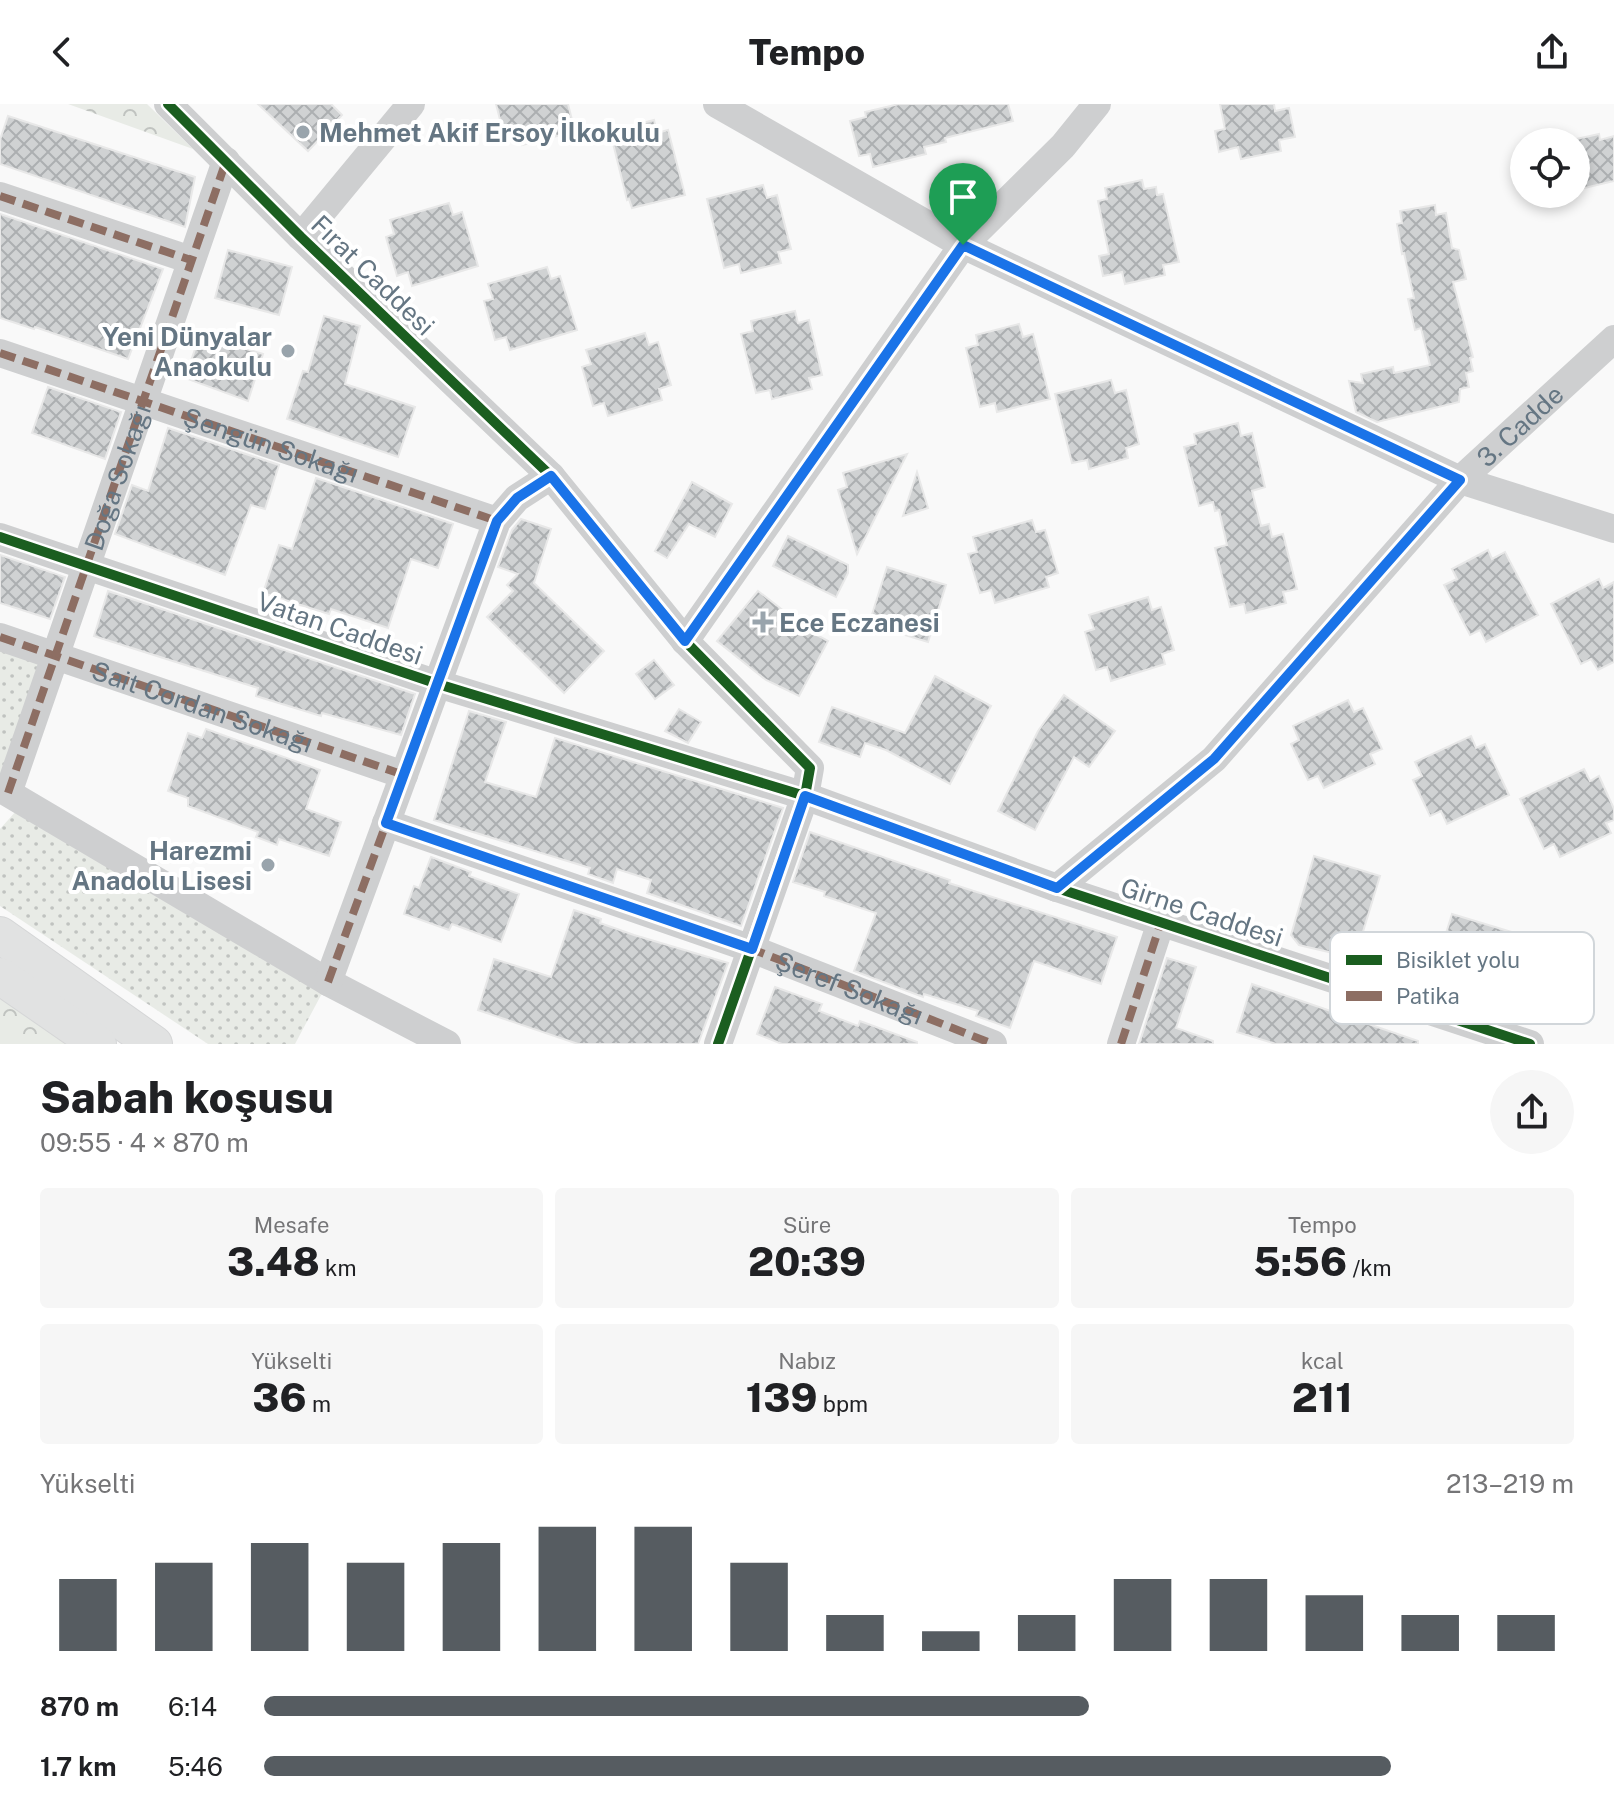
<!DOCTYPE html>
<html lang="tr">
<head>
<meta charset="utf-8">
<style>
	:root { --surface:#fff; --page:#f6f6f6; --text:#202124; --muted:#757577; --accent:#565c61 }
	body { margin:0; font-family:"Public Sans",sans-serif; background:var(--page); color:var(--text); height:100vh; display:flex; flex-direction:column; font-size:30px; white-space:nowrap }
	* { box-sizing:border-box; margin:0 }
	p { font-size:26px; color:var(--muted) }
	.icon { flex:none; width:44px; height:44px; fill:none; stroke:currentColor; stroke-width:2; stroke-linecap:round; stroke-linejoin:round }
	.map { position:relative; height:940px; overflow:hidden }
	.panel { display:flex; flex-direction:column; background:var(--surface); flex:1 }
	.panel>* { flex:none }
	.fabs { position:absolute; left:1510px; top:24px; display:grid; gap:16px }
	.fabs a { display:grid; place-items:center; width:80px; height:80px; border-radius:50%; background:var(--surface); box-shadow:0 4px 12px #0003; font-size:40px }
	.pin { position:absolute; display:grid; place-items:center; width:68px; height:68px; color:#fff; margin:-82px -34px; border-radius:50% 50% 50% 0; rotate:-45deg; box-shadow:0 0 8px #0007 }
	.pin .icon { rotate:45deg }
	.round { display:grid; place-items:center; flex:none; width:84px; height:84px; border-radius:42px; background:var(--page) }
	.headline { display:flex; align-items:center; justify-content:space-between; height:136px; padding:0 40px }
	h1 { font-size:44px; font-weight:800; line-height:60px }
	.metrics { display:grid; grid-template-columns:repeat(3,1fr); gap:12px; height:136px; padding:8px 40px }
	.metrics div { display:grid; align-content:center; border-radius:8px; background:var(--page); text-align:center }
	.metrics b { font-size:40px; font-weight:800 }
	.metrics small { font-size:22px; font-weight:400 }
	.metrics p { font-size:22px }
	.chart { height:224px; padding:16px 40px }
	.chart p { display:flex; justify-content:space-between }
	.chart svg { width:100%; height:144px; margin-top:8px; stroke:var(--accent); stroke-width:6 }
	ul { padding:0 40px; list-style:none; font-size:26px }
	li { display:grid; grid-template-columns:128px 96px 1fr; align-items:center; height:60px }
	li i { height:20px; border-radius:10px; background:var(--accent) }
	header { display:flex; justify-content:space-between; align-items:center; height:104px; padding:0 40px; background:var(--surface); font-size:36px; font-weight:800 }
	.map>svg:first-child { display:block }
</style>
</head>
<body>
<header><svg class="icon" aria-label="back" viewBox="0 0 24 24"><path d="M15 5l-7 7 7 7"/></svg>Tempo<svg class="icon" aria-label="share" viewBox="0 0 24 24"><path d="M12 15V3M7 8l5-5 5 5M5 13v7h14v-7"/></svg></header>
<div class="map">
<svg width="1614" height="940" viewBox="0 0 1614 940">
	<defs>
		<pattern id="grass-dots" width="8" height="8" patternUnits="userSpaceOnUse" patternTransform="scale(2)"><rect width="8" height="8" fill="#e8ebe6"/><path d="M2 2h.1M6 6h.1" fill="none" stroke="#c0c3c0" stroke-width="1.8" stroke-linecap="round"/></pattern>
		<pattern id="park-crowns" width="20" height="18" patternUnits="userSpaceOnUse" patternTransform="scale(2)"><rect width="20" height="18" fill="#e8ebe6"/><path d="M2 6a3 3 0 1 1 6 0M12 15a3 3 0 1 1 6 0" fill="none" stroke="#c0c3c0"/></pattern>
		<pattern id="building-cross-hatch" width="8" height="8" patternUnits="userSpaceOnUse" patternTransform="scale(2)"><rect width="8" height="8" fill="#d0d2d3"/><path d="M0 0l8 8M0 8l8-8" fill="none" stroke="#acafb1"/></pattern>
	</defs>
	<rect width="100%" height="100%" fill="#f9f9f9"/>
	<!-- grass -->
	<g fill="url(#grass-dots)">
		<path d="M0,534l55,19 -55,134z"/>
		<path d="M17,706l311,172 -33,62h-87l-208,-138v-77z"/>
	</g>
	<!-- park -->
	<g fill="url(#park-crowns)">
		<path d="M69,0h78l46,45 -125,-45z"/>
		<path d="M0,888l72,52h-72z"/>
	</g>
	<!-- building -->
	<g fill="url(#building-cross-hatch)" stroke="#e8e8e8" stroke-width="2">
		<path d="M258,0h73l11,11 -34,36z"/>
		<path d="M496,0h72l4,16 -13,4 2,11 -39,10 -3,-9 -14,3z"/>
		<path d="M899,0h109l5,17 -68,17 1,4 -22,5 2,7 -53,13 -3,-13 -11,2 -9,-35 16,-4 -1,-5z"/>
		<path d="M1220,0h54l1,7 14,-3 6,29 -16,3 2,11 -40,8 -3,-12 -19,5 -4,-21 10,-2z"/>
		<path d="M8,12l187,61 -10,50 -185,-63v-24z"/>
		<path d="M654,16l3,13 11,-3 17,65 -53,13 -3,-9 -2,1 -17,-69z"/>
		<path d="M1599,30l1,6 14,-4v45l-38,9v-51z"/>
		<path d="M1142,76l2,9 12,-2 1,8 6,-1 16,68 -16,3 2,10 -40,9 -3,-12 -19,4 -4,-20 10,-2 -11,-53 9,-2 -2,-11z"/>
		<path d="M763,81l4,13 10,-3 14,54 -13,3 3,11 -40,10 -2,-9 -15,4 -17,-69z"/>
		<path d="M449,99l4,12 9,-3 16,54 -66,20 -4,-14 -11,4 -11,-39 8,-3 -4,-14z"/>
		<path d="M1435,101l1,10 10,-2 6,35 7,2 7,29 -13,3 20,75 -3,1 3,13 -7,2 3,14 -9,2 -1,13 -82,20 -21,-10 -7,-31 14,2 -2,-9 32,-7 1,6 36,-8 -9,-37 -6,2 -7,-31 6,-1 -10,-45 -2,1 -5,-30 5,-1 -2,-12z"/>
		<path d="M0,110l163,55 -35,90 -93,-32 -1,2 -34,-11z"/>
		<path d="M228,146l64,17 -13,48 -64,-17z"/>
		<path d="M547,163l4,12 9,-3 17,54 -67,20 -4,-13 -11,3 -11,-39 9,-2 -5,-15z"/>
		<path d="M795,207l3,12 11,-3 13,55 -13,3 3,11 -40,10 -2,-9 -14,3 -15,-59 12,-3 -2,-10z"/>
		<path d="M324,212l36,10 -15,58 70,23 -17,50 -111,-38 16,-48 5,1z"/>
		<path d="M1019,220l4,13 10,-3 17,65 -53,13 -2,-9 -15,4 -14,-59 12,-3 -2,-10z"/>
		<path d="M645,229l4,12 9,-3 13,43 -12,4 3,11 -54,16 -4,-13 -11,3 -11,-39 9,-3 -5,-14z"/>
		<path d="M200,231l63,19 -15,47 -63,-23z"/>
		<path d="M1111,276l4,13 11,-3 13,54 -13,4 2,10 -39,11 -2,-9 -15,3 -17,-69z"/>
		<path d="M48,283l73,25 -16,47 -73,-26z"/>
		<path d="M1238,319l3,13 11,-3 13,54 -13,4 9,35 8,-2 3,13 11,-3 14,55 -14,3 3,11 -40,10 -2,-9 -14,3 -15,-59 12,-3 -8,-35 -4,1 -2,-9 -14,4 -15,-59 12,-3 -2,-10z"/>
		<path d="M168,324l111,37 -14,44 -14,-4 -26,70 -110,-41 17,-49 16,6z"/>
		<path d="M907,350l-50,100 -19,-64 9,-3 -4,-14z"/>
		<path d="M917,368l11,36 -25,8z"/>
		<path d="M316,374l137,46 -15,44 -27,-9 -23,69 -57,-19 -2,5 -66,-21 16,-48 13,4z"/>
		<path d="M692,378l40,22 -17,33 -26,-13 -22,34 -12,-7z"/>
		<path d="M521,415l30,10 -17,54 70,68 -40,42 -77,-76 26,-26 -6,-6 11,-11 -20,-7 14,-37z"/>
		<path d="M1032,416l4,12 9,-2 13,43 -12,4 3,10 -54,16 -4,-13 -11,3 -12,-39 9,-2 -4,-15z"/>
		<path d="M788,432l60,29v8l-12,24 -63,-31z"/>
		<path d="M1488,446l4,9 13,-7 33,63 -52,27 -6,-12 -10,5 -26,-50 13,-6 -5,-10z"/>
		<path d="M0,451l65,22 -15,42 -50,-16z"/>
		<path d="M887,463l59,18 -18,57 -59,-18z"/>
		<path d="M1599,475l4,9 11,-6v80l-16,8 -7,-11 -10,5 -30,-60z"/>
		<path d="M108,487l307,103 -14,41 -79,-22 -1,3 -65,-20 2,-8 -164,-52z"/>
		<path d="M758,487l53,41 17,9 -29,55 -33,-16 -49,-39z"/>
		<path d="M1148,493l4,13 9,-3 13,43 -12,4 3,10 -54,17 -4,-14 -11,3 -11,-38 9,-3 -5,-14z"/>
		<path d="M654,556l20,25 -19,14 -19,-25z"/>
		<path d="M935,572l56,30 -41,78 -64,-34 -21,-7 -5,14 -41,-15 13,-35 73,26z"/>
		<path d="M1064,591l51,36 -26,36 -15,-10 -39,73 -37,-19 40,-80z"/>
		<path d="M1348,596l6,12 9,-4 19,41 -12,5 5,10 -51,24 -6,-12 -10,4 -17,-36 8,-4 -6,-14z"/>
		<path d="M679,605l22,13 -13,21 -23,-12z"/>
		<path d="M469,607l37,11 -21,60 51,15 19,-59 228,70 -42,118 -94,-33 4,-13 -34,-11 -4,14 -25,-9 2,-6 -156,-48z"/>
		<path d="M206,625l114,41 -14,39 35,13 -12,34 -50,-17 -2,6 -21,-8 2,-5 -70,-26v-8l-20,-7 20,-58 14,5z"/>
		<path d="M1471,632l5,12 9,-4 24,51 -62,29 -6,-13 -11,5 -17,-36 9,-4 -7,-14z"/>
		<path d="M1584,665l6,12 9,-5 15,33v11l-8,3 5,10 -51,24 -6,-13 -10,5 -24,-50z"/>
		<path d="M810,728l140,48 -1,3 168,54 -16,47 -67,-23 -24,67 -34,-12 2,-5 -54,-17 -1,3 -69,-26 22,-58 -52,-17 1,-4 -32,-10z"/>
		<path d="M1314,752l66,20 -18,59 -7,2 -5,20 -51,-12 -8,-10z"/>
		<path d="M431,753l40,15 -2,4 50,18 -18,48 -49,-18 -3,6 -45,-16 10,-28 5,2z"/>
		<path d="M574,806l27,9 -1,4 34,12 94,28 -30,81h-120l-100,-34 16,-51 57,18z"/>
		<path d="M1452,810l66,20 -22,68 -65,-20z"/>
		<path d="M1167,854l29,9 -20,61 37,13v3h-74z"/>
		<path d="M1252,880l166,57v3h-142l-39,-12z"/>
		<path d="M775,883l47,17 -3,7 39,15 2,-5 57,21v2h-135l-25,-10z"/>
	</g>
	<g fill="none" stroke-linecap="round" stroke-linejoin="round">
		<!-- major casing -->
		<g stroke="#d5d6d7" stroke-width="38">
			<g id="major">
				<path d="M0,831l154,109"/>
				<path d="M0,872l98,68"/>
			</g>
		</g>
		<!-- minor -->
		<g stroke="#cecfd0" stroke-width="28">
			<path d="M168,0l133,133 250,239 134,165 125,127 -5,28 -87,248"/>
			<path d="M717,0l246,141 497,235 154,49"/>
			<path d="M226,57l-218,632 320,189 119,62"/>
			<path d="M0,92l191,64"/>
			<path d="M301,133l110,-133"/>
			<path id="s1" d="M0,249l497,168"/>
			<path d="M0,433l438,147 367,112 252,92 473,156"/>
			<path id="s2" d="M0,533l404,138"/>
			<path d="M685,537l278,-396 100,-99 34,-42"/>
			<path id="s3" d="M386,719l366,126 241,95"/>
			<path id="s4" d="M1057,784l157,-129 246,-279 154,-141"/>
			<path d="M328,878l169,-461 20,-23 34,-22"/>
			<path d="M1121,940l40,-122"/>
		</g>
		<!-- major -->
		<use href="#major" stroke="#e1e2e2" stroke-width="36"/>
		<!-- quiet -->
		<g stroke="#8d6e63" stroke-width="8" stroke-dasharray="16 8" stroke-linecap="butt">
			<path d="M0,92l191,64"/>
			<path d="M0,249l497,168"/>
			<path d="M0,533l404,138"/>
			<path id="s5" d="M8,689l218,-632"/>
			<path d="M386,719l366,126 241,95"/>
			<path d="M328,878l169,-461 20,-23 34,-22"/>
			<path d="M1121,940l40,-122"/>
		</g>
		<!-- cycleway casing -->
		<g stroke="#fff" stroke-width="15">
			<g id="cycleway">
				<path d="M168,0l133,133 250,239 134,165 125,127 -5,28 -87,248"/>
				<path d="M0,433l438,147 367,112 252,92 473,156"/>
			</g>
		</g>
		<!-- cycleway -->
		<use href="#cycleway" stroke="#1b5e20" stroke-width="10"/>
	</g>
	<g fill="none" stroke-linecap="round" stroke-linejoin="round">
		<!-- route casing -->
		<g stroke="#fff" stroke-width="16">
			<path id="route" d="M963,141l497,235 -246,279 -157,129 -252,-92 -53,153 -366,-126 111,-302 20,-23 34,-22 134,165z"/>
		</g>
		<!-- route -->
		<use href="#route" stroke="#1a73e8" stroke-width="10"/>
	</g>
	<!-- markers -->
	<g fill="#99a4ac" stroke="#fff" stroke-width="3">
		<circle cx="303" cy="28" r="8"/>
		<circle cx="288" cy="247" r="8"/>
		<path d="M759 506h8v8h8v8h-8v8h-8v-8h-8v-8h8z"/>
		<circle cx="268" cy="761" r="8"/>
	</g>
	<g text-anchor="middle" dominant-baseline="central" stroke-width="8" stroke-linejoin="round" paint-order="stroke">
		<!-- poi labels -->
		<g font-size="26" font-weight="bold" fill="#657683" stroke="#fff" text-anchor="start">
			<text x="319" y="28">Mehmet Akif Ersoy İlkokulu</text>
			<text x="272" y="232" text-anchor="end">Yeni Dünyalar<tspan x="272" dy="30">Anaokulu</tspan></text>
			<text x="779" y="518">Ece Eczanesi</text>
			<text x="252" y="746" text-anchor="end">Harezmi<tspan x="252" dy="30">Anadolu Lisesi</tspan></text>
		</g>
		<!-- street labels -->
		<g font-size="26" fill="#657683" stroke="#fff">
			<text transform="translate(373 171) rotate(44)">Fırat Caddesi</text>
			<text stroke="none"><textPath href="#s4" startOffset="656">3. Cadde</textPath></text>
			<text stroke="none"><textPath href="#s1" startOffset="286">Şengün Sokağı</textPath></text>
			<text stroke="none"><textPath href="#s5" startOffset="334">Doğa Sokağı</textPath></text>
			<text transform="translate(340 524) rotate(19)">Vatan Caddesi</text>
			<text stroke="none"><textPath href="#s2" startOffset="214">Sait Cordan Sokağı</textPath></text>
			<text transform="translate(1202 808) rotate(18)">Girne Caddesi</text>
			<text stroke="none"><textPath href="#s3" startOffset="492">Şeref Sokağı</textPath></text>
		</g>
	</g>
	<!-- legend -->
	<rect x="1330" y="828" width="264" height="92" rx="12" fill="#fff" stroke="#d1d6da" stroke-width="2"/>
	<rect x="1346" y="851" width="36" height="10" fill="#1b5e20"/>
	<rect x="1346" y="887" width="36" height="10" fill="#8d6e63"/>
	<g font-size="22" fill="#657683">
		<text x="1396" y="864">Bisiklet yolu</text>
		<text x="1396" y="900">Patika</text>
	</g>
</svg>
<div class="fabs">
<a><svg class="icon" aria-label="locate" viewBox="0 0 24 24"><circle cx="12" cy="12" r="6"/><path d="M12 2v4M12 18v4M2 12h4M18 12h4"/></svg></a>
</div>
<div class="pin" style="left:963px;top:141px;background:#1e9e55"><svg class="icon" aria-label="arrive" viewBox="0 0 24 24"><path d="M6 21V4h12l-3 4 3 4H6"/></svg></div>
</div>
<section class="panel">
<div class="headline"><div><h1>Sabah koşusu</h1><p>09:55 · 4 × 870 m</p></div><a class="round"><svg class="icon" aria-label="share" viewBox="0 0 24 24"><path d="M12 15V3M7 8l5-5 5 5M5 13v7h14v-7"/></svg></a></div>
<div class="metrics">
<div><p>Mesafe</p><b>3.48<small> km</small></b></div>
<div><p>Süre</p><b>20:39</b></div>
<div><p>Tempo</p><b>5:56<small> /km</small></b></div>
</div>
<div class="metrics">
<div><p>Yükselti</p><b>36<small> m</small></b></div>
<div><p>Nabız</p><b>139<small> bpm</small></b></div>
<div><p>kcal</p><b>211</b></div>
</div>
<div class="chart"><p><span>Yükselti</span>213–219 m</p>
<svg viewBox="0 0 160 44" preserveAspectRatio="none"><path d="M5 44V22M15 44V17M25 44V11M35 44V17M45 44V11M55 44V6M65 44V6M75 44V17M85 44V33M95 44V38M105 44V33M115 44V22M125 44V22M135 44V27M145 44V33M155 44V33"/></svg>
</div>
<ul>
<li><b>870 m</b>6:14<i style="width:63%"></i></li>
<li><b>1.7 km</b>5:46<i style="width:86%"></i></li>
</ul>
</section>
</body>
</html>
